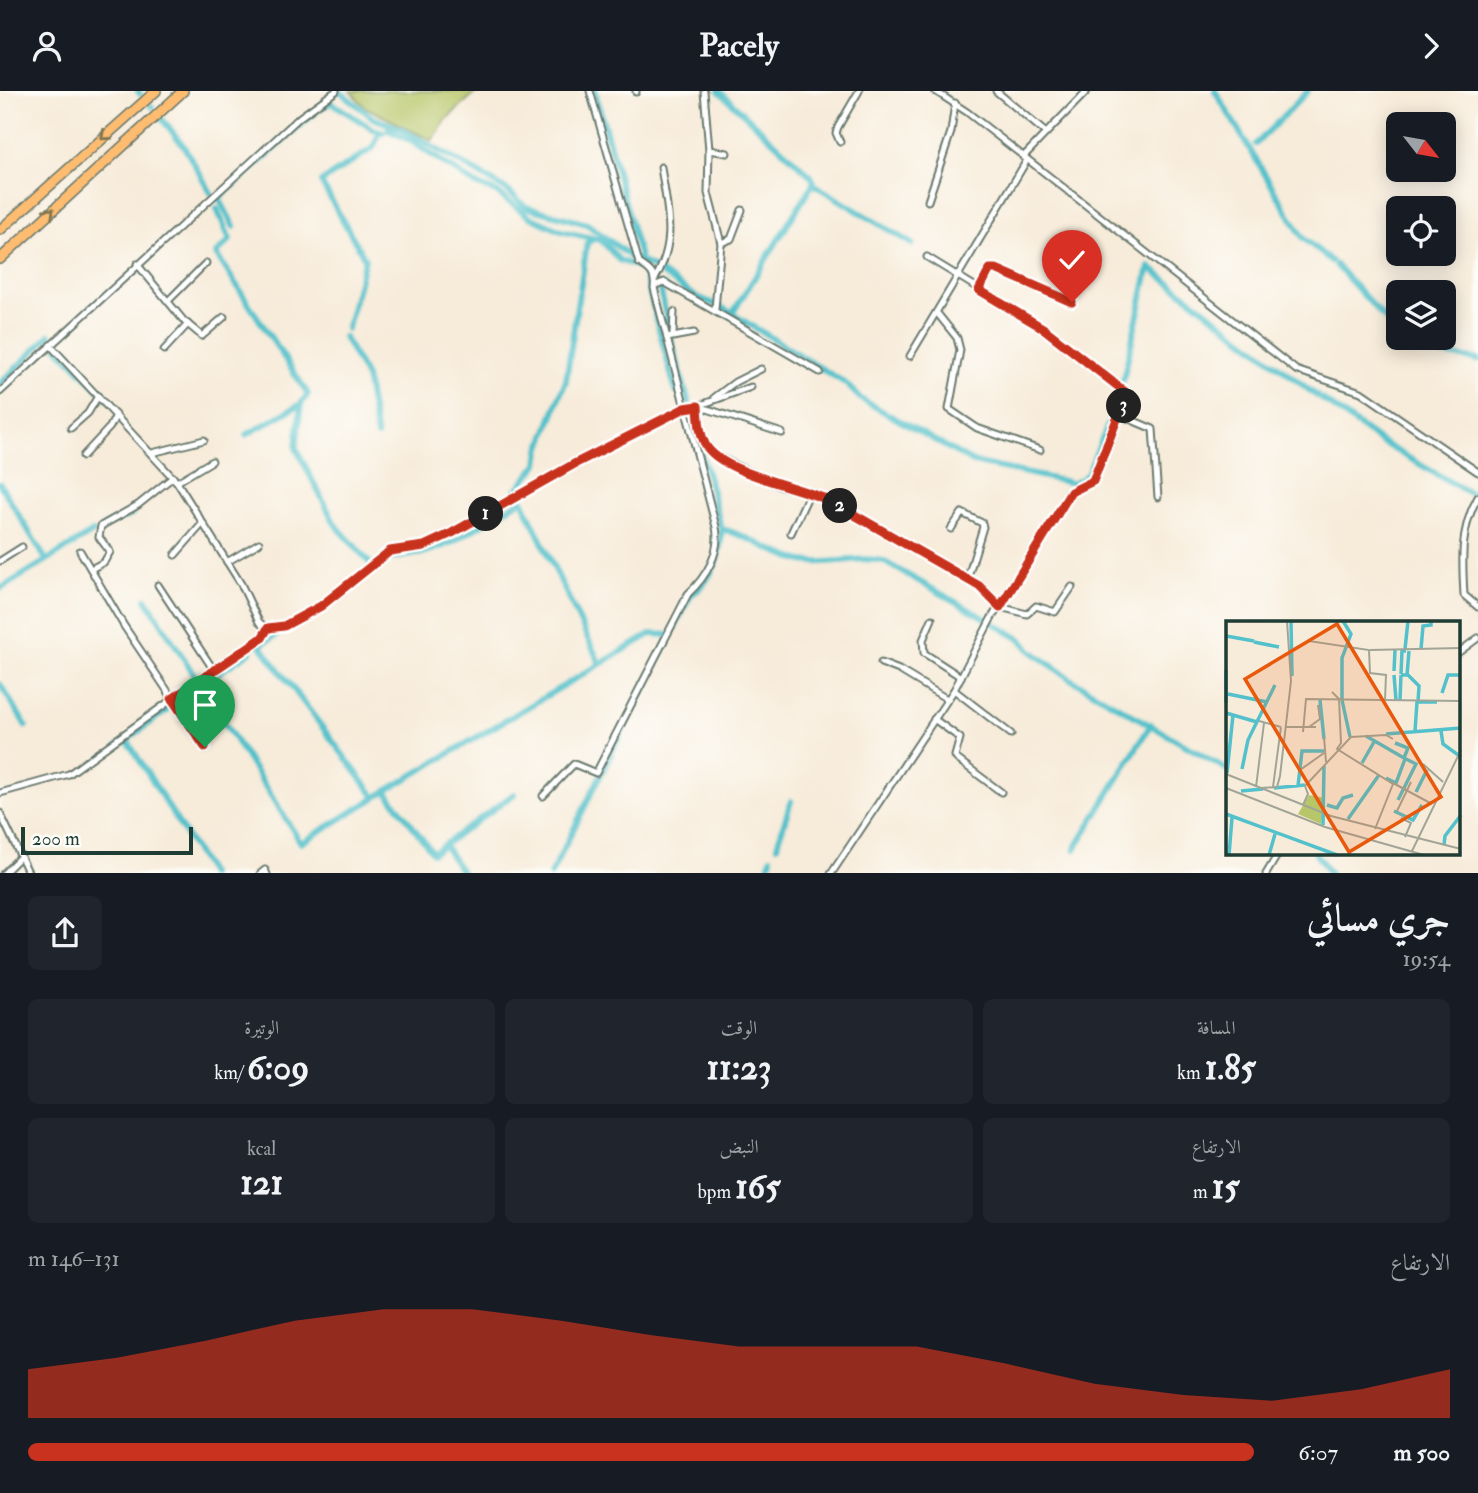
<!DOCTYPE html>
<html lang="ar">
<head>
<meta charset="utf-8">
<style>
	:root { --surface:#171b24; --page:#20242c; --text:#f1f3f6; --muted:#9ea1a6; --accent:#c8321e }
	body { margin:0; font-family:"IM FELL Double Pica",Amiri,serif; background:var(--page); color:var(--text); direction:rtl; height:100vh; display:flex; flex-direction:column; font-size:26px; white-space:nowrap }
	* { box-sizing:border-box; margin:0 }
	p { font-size:23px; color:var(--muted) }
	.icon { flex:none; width:38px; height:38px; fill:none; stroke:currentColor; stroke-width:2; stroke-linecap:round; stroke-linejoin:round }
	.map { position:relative; height:782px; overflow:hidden; direction:ltr }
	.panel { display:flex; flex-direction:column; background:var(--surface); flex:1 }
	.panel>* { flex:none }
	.needle { width:46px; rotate:121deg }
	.buttons { position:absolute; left:1386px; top:21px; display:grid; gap:14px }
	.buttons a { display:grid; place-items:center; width:70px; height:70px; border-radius:10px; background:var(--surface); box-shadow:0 4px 18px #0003; font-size:35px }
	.scale { position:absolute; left:21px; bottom:18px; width:172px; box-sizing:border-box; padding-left:7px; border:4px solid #1f3d34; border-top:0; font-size:19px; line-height:24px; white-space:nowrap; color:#1f3d34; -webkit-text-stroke:5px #fdfcf7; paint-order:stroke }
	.pin { position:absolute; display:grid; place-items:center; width:60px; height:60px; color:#fff; margin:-72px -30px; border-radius:50% 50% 50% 0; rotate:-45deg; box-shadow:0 0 7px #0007 }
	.pin .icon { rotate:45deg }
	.km { position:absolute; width:35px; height:35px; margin:-18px; border-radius:50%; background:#222; color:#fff; font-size:19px; line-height:35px; text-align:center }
	.round { display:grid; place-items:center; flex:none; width:74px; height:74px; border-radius:10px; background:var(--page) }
	.head { display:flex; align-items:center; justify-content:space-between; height:119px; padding:0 28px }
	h1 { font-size:38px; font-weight:800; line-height:52px }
	.metrics { display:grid; grid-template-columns:repeat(3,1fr); gap:10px; height:119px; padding:7px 28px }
	.metrics div { display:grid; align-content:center; border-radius:10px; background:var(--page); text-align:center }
	.metrics b { font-size:35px; font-weight:800 }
	.metrics small { font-size:19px; font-weight:400 }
	.metrics p { font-size:19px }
	.chart { height:196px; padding:14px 28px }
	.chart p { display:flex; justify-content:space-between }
	.chart svg { width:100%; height:126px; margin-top:7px; fill:var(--accent); opacity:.7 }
	ul { padding:0 28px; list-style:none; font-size:23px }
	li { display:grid; grid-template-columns:112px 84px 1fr; align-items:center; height:52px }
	li i { height:18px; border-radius:9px; background:var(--accent) }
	header { display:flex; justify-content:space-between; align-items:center; height:91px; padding:0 28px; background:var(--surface); font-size:32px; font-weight:800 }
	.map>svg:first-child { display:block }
</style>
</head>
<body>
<header><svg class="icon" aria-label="forward" viewBox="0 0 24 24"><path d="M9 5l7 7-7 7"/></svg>Pacely<svg class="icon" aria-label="person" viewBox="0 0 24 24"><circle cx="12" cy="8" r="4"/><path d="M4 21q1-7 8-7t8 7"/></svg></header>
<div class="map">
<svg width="1478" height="783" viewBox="0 0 1478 783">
	<rect width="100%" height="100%" fill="#fdfcf7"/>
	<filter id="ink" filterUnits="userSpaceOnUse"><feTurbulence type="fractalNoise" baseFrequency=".0143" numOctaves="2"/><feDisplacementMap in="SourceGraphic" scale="14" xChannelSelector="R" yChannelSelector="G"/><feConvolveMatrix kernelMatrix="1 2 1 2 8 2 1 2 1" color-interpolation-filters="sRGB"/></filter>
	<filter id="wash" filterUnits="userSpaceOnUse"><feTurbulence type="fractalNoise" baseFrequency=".00686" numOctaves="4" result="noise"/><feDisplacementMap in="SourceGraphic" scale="28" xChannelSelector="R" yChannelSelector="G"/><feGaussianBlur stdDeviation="1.57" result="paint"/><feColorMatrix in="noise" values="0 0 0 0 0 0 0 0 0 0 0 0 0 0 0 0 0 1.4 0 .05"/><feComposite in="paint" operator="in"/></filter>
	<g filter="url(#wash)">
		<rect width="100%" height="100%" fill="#f7ebd9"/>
		<!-- green -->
		<path fill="#b7c668" stroke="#6b824e" stroke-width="2" d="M350,0h127l-30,28 -15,22 -67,-34z"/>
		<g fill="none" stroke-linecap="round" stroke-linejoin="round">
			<!-- canal -->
			<g stroke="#53c1cb" stroke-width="6">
				<path d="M138,0l2,3"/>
				<path d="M339,0l34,27 28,11 72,41 34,20 19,17 61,17 48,36"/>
				<path d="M595,0l46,170 17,9"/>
				<path d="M719,0l92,85 3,6 -82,132"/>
				<path d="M1215,0l88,147 28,23"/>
				<path d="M151,15l1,1"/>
				<path d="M321,17l11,-5 42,27 9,3"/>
				<path d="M162,28l21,26 28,48"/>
				<path d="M388,39l23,11 64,43 21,8 34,25 31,14 40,9 19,21 23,7 11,41"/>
				<path d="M1256,53l52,-53"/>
				<path d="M813,93l99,60"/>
				<path d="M217,118l13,31 -14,14 92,140 -7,10 -5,44 39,76 40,45"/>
				<path d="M234,136l-15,-29 99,-88"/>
				<path d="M1336,174l62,68"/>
				<path d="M660,181l35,24 19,8"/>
				<path d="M664,194l-4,3 10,46"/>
				<path d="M580,199l7,-47 5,-3"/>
				<path d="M718,214l127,78 16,16 112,63 95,20"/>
				<path d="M655,224l21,77"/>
				<path d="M347,238l18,-70 -44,-77 52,-34 7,-16"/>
				<path d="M344,246l22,40 11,59"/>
				<path d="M1403,247l13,12 10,1"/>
				<path d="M671,248l18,65"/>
				<path d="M57,256l51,52"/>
				<path d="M1432,261l46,8"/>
				<path d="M0,293l50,-49"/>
				<path d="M1122,293l27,-117 168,129"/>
				<path d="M561,302l5,-12 13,-88"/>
				<path d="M1322,308l59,43 97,56"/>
				<path d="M690,319l20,74"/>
				<path d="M246,344l55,-31"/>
				<path d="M1073,392l8,-3 7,-7 33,-79"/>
				<path d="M0,393l45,74"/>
				<path d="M711,397l9,36"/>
				<path d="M514,402l24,-29 2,-14 20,-55"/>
				<path d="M105,435l27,-12"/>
				<path d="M722,438c28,7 53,26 81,32 27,5 53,-6 80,0l105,59"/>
				<path d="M456,449l66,-40 78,164"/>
				<path d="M427,461l26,-10"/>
				<path d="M387,468l36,-6"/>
				<path d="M0,498l93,-57"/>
				<path d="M350,498l34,-28"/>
				<path d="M339,507l-79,47 115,152"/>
				<path d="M146,508l155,244 85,-52"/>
				<path d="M993,532l29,17 9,11 41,29 156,90"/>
				<path d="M240,568l10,-7"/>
				<path d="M207,590l28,-19"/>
				<path d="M0,593l26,42"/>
				<path d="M178,611l23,-17"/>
				<path d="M159,625l17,-12"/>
				<path d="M127,649l83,134"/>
				<path d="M117,656l38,-28"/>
				<path d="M514,703l-81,59 -47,-62 265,-157 19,1"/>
				<path d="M444,754l19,29"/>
				<path d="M777,755l14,-45"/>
				<path d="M1075,758l76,-125"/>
				<path d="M1316,763l14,20"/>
				<path d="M551,783l140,-279c21,-13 32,-44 30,-68"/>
				<path d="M766,783l5,-16"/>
			</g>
		</g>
	</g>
	<g filter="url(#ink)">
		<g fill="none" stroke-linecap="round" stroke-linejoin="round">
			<!-- street casing -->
			<g stroke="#6b7a6e" stroke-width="9">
				<g id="street">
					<path d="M704,0l5,59 -1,43 13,50 -6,66"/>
					<path d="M935,0l32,21 329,258 65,22 117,80"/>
					<path d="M996,0l50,42"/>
					<path d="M636,1v-1"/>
					<path d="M840,51l-4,-9 2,-6 21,-36"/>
					<path d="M709,59l18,3"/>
					<path d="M1023,66l64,-66"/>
					<path d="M928,110l23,-69 4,-29"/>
					<path d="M721,152l10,-4 11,-29"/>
					<path d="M137,173l47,57 18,15 22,-19"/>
					<path d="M655,188c23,-40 12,-69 6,-112"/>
					<path d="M656,194l8,-3 156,90"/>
					<path d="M980,199l11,-20 5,-1 76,33"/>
					<path d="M168,210l38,-38"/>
					<path d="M937,222l20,25 3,12 -11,59 28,19 63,22"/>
					<path d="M673,244l1,-23"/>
					<path d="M667,247l27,-5"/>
					<path d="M50,254l127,137 64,102 18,38 7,6 18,-2 37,-20 69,-55 34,-5 28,-13 125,-71 108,-54 13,-2 5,34 12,15 64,31 31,6 22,10 148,84 20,21 27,7 9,-8 19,6 17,-25"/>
					<path d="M164,259l24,-26"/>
					<path d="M910,265l117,-196"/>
					<path d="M751,296l-53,19 84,27"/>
					<path d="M0,301l300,-275 36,-26"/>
					<path d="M715,306l20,-15 26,-13"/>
					<path d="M1120,324l33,14 5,68"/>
					<path d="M71,337l17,-15 10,-17"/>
					<path d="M152,362l52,-13"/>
					<path d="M83,365l27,-29 6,-12"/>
					<path d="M177,391l35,-21"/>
					<path d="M1478,406c-18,31 -16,63 -14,98l14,12"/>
					<path d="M951,438l11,-16 20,10 1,4 -16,53"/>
					<path d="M791,442l19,-41"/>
					<path d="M80,460l44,75 81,121"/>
					<path d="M175,464l28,-32"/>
					<path d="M0,470l22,-14"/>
					<path d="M227,471l32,-19"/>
					<path d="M91,478l13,-7 6,-10 -11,-15 2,-11 37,-21 35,-28"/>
					<path d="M158,494l55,84"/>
					<path d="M932,528l-9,21 1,13 37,24"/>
					<path d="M1459,561l19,-14"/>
					<path d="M881,572l18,7 48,29"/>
					<path d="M954,599l57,44"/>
					<path d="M934,628l26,19 -5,18 2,3 44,33"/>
					<path d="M0,702l69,-19 152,-110 41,-26 6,-10"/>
					<path d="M543,705l31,-32 22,9 92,-179c18,-17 33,-41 28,-67l-62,-239c2,-14 -4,-18 -15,-25l-49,-172"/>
					<path d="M0,722l29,61"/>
					<path d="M3,783l18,-18"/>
					<path d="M260,783l5,-4 2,4"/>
					<path d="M831,783l123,-184 37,-71 80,-127 22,-11 34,-85 -3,-5 -81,-63 -116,-71"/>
					<path d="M1266,783l12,-20"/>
				</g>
			</g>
			<!-- highway casing -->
			<g stroke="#6b7a6e" stroke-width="12">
				<g id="highway">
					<path d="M0,139l156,-139"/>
					<path d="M0,168l183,-168"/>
				</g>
			</g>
			<!-- street -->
			<use href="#street" stroke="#fff" stroke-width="5"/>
			<!-- highway -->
			<use href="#highway" stroke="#febc70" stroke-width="9"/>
		</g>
		<!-- one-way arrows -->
		<defs><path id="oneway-chevron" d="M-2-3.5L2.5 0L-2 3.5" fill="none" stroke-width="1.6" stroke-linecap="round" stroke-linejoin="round" transform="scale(1.75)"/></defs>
		<g stroke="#83764f">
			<use href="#oneway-chevron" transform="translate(105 45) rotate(139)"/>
			<use href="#oneway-chevron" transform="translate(50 121) rotate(-43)"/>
		</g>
	</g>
	<g fill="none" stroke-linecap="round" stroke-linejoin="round" filter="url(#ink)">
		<!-- route casing -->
		<g stroke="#fff" stroke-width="14">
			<path id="route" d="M205,656l-33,-48 90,-61 6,-10 16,-2 37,-20 69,-55 34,-5 28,-13 124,-70 109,-55 13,-2c1,13 1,26 7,38 16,30 98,43 127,58l147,84 21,21 71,-115 22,-11 33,-85 -2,-5 -81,-63 -64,-38 11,-21h6l76,33"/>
		</g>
		<!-- route -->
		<use href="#route" stroke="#c8321e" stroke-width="9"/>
	</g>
	<!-- overview -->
	<g transform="translate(1226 530)">
		<rect width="234" height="234" fill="#f7ebd9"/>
		<path d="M83,174l16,3 -4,26 -23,-10z" fill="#b7c668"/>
		<path fill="none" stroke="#53c1cb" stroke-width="3.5" d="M65,0l1,55M0,15l28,5M28,21l25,5M179,28l3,-28M195,28l2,-23 8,-1v-4M0,49v33M168,50l1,-21M175,53l1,-23h4M181,53l12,12 -1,16M168,54l2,25M175,54h6l2,-24M216,72l6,-18h13M2,73l39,8M116,78v-41l9,-24 -8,-13M94,79l4,39M116,79l8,37M174,79l1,-25M0,92l31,9M189,110l2,-29h20M215,110l2,13 18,13M160,113l75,-6M140,115l38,22 4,-10 -13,-5M136,142l12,-21M16,148l6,-29 27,-55M1,152l6,-58M160,157l10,5 9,-24M72,165l4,-35h22M48,167l31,-3M15,170l22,-2M190,171l11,-22M172,179l18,-36 -12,-6M101,184l10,3 6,-10 10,-3M168,190l19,9 9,-15M0,193l111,41M122,198l31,-44M97,204l1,-59M218,224l1,-9 16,-21M3,234l3,-37M43,234l6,-21"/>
		<path fill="none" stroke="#a1a597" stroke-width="2" d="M144,29l91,-2M64,30l19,-10 60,9 1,23 16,2 -1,25M106,71l7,7 2,44 -4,6 56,35 -18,45M33,100l22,6M59,106h31M83,106l11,-8 -2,-14M77,111l3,-33 155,2M98,116l2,25M197,143l20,18M0,153l105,42 130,33M79,157l-5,-8 24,-17M167,162l39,21M30,166l8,-64M47,166l8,-60M0,167l99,39 99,28M35,167l16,-1 3,-11 11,-95 -4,-60M77,184l5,-11 -3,-8 46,-49 35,-2 7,4M171,190l14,-29M175,197l10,5 -6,14M186,230l49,-101"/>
		<path fill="#e8590c" fill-opacity="0.15" stroke="#e8590c" stroke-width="3.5" d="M111,3l104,173 -92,55 -104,-173z"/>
		<rect width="234" height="234" fill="none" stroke="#1f3d34" stroke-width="3.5"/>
	</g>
</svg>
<div class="buttons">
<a><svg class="needle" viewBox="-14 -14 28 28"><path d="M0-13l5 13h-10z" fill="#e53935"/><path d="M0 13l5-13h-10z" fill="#9ea1a6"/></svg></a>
<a><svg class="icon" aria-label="locate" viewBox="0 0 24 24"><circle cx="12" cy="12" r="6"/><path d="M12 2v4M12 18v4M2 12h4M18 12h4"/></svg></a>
<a><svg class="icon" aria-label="layers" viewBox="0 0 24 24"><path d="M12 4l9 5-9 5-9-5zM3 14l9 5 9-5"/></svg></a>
</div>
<div class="scale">200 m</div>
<div class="pin" style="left:205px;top:656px;background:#1e9e55"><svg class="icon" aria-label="arrive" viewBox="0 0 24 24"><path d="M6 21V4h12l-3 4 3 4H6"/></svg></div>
<div class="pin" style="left:1072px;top:211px;background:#d93025"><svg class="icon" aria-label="check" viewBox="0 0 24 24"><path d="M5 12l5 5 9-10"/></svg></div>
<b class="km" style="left:486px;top:423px">1</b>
<b class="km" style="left:840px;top:415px">2</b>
<b class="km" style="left:1124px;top:315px">3</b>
</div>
<section class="panel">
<div class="head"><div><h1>جري مسائي</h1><p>19:54</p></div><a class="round"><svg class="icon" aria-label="share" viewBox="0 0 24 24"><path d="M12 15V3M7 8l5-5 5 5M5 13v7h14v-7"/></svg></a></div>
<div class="metrics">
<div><p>المسافة</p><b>1.85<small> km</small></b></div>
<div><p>الوقت</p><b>11:23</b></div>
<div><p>الوتيرة</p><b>6:09<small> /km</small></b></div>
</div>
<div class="metrics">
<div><p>الارتفاع</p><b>15<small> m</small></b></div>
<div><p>النبض</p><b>165<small> bpm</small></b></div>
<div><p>kcal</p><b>121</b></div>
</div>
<div class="chart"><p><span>الارتفاع</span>131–146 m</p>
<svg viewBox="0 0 160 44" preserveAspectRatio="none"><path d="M0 44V27L10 23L20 17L30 10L40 6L50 6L60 10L70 15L80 19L90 19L100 19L110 25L120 32L130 36L140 38L150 34L160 27V44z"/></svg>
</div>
<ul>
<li><b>500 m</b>6:07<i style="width:100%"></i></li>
</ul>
</section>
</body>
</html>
